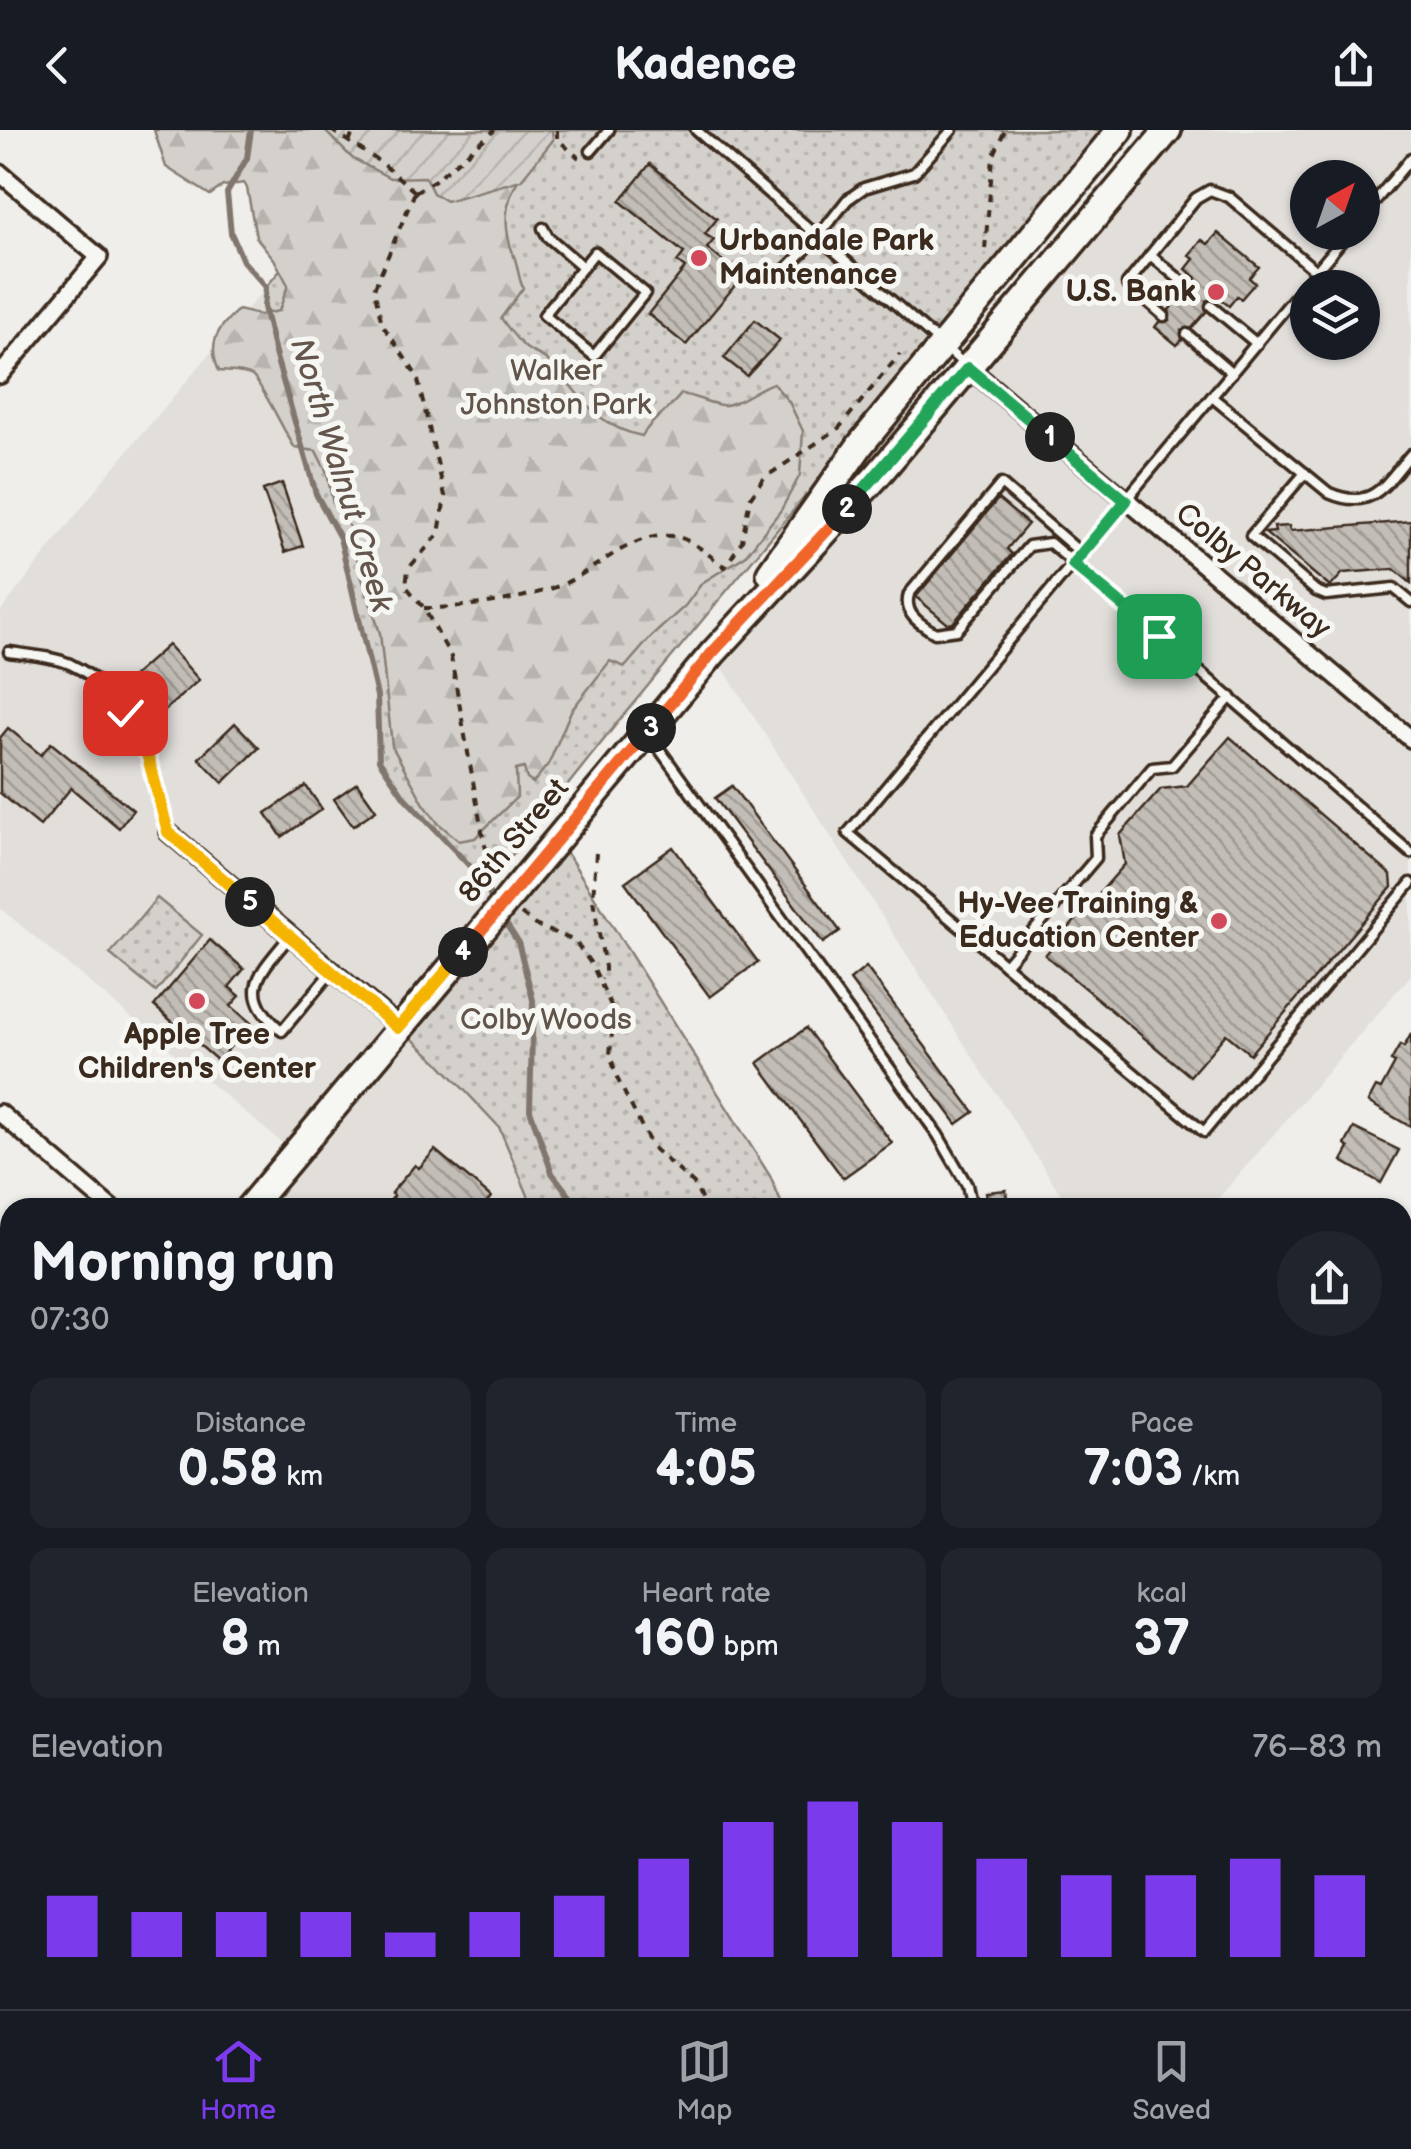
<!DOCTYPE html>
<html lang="en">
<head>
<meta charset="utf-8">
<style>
	:root { --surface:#171b24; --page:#20242c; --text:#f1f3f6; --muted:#9ea1a6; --line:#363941; --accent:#7c3aed }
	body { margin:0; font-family:"Balsamiq Sans",sans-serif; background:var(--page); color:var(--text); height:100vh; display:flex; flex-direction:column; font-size:38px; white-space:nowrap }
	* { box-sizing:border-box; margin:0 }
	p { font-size:32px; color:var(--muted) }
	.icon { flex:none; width:55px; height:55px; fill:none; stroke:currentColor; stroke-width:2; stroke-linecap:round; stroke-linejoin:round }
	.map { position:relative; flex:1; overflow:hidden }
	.side { position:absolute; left:0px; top:1068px; width:1412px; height:812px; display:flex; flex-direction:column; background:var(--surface); border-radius:30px 30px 0 0; box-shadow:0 2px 8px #0004 }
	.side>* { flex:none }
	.needle { width:65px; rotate:40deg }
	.tools { position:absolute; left:1290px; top:30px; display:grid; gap:20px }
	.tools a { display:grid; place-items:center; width:90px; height:90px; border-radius:50%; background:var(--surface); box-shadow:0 2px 8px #0004; font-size:50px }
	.pin { position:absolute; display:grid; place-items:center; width:85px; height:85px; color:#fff; margin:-42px; border-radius:20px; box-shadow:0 5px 15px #0006 }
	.km { position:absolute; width:50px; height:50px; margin:-25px; border-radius:50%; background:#222; color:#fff; font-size:28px; line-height:50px; text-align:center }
	.round { display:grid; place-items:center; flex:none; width:105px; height:105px; border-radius:52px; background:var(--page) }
	.overview { display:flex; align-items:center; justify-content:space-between; height:170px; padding:0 30px }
	h1 { font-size:55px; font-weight:800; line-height:75px }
	.metrics { display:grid; grid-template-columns:repeat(3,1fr); gap:15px; height:170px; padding:10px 30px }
	.metrics div { display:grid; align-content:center; border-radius:20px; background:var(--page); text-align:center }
	.metrics b { font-size:50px; font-weight:800 }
	.metrics small { font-size:28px; font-weight:400 }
	.metrics p { font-size:28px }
	.chart { height:280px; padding:20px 30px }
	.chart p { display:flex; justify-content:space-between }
	.chart svg { width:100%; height:180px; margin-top:10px; stroke:var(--accent); stroke-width:6 }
	header { display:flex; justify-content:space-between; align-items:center; height:130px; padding:0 30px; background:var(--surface); font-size:45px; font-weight:800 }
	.tab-bar { display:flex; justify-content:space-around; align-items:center; height:140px; border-top:2px solid var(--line); background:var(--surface); font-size:28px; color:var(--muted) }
	.tab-bar a { display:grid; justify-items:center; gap:5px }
	.tab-bar .selected { color:var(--accent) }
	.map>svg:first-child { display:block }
</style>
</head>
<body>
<header><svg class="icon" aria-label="back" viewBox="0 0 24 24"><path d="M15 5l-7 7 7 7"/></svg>Kadence<svg class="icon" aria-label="share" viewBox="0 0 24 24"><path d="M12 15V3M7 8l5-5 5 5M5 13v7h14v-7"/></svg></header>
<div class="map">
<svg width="1411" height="1879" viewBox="0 0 1411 1879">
	<defs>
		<pattern id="grass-dots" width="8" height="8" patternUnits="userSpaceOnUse" patternTransform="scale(2.5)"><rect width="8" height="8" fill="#d4d1cc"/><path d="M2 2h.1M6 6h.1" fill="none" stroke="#b7b4af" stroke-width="1.8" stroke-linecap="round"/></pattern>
		<pattern id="forest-firs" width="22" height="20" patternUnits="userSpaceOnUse" patternTransform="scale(2.5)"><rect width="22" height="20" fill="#d4d1cc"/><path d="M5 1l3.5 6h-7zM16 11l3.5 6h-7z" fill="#b7b4af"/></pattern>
		<pattern id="garden-furrows" width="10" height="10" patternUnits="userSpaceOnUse" patternTransform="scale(2.5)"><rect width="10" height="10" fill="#d4d1cc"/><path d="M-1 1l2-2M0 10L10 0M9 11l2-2" fill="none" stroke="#b7b4af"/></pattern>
		<pattern id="building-back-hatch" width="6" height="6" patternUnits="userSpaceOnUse" patternTransform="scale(2.5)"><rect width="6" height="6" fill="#c2bdb7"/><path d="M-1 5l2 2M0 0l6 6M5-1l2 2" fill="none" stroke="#9f9a94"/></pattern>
	</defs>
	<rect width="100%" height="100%" fill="#efeeea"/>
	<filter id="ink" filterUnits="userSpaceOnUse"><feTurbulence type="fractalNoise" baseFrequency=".01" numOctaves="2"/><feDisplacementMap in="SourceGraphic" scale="20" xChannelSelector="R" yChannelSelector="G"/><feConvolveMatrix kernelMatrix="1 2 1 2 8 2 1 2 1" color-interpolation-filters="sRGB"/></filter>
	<g filter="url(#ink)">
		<!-- built -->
		<g fill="#e2dfdb" fill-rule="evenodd">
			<path d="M1168,0h243v590l-9,12 9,8v235l-200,232h-142l-356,-554zM1308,48h54v54h-54zM1308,158h54v54h-54z"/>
			<path d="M266,157l-2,21 52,186 24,44 37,158 2,64 104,120 15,31 -99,116 39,35 62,65 33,80h-284l45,-54 -294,-245v-296l104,-133z"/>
			<path d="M10,1362v508h648v9h-658v-505z"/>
		</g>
		<!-- grass -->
		<g fill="url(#grass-dots)" stroke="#887e75" stroke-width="2.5">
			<path d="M185,0h924l-487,587 -114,143 -8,-3 -17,23 -78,-82 -26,-38 -2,-64 -37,-158 -24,-44 -52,-187 2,-20 43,-50z"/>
			<path d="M558,709l212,337 13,31h-250l-34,-80 -61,-65 -39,-35z"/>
			<path d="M157,768l45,37 -46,57 -46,-38z"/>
			<path d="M658,1870h235l-8,9h-227z"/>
		</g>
		<!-- forest -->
		<path fill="url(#forest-firs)" stroke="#887e75" stroke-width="2.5" d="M154,0h190l185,34c-23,29 -29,57 -15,92 4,10 4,21 9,32l-22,30c8,11 15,22 25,30 6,5 15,7 21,12 33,31 45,66 95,76 10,-18 27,-25 39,-42 14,2 26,9 40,11 14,2 36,-17 52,-22l16,19 14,29 -3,44 -19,35 -36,46 -43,27 -17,23 -33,30 -27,31 -15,-6 -39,50 -22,52 -16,20 -6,-4 -3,-11 -8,2 1,27 -42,41 -16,3 -21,-18 -14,-19 -32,-58 -12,-113 -20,-61 -9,-43 -18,-25 -6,-31 -11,-22 -21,-3c-10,-14 -34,-66 -43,-72 -9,-5 -23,-4 -33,-5 -12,-27 -2,-43 19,-61l21,5 20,-4 9,-26 -14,-26 -18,-22 -9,-49 -3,-5 -21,3 -13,9 -44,-28z"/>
		<!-- garden -->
		<path fill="url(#garden-furrows)" stroke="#887e75" stroke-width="2.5" d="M324,0h228l1,10 -32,40 -75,21 -13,-8 -8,-16 -35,1 -38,-20z"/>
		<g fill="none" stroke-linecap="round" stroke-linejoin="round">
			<!-- stream -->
			<g stroke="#81766d" stroke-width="6">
				<path d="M251,0l-4,28 -20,35 4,40 12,28 23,26 -2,20 12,50 40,137 24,44 37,158 2,64 26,38 78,82 10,22"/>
				<path d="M502,788l16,24 15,58 -3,110 22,63 27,35"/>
				<path d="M749,1879v-9"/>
			</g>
		</g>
		<!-- building -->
		<g fill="url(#building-back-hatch)" stroke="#3b2a1e" stroke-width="2.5">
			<path d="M650,34l67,55 -12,15 9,6 -7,8 35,29 -56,68 -38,-31 37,-46 -8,-6 7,-9 -64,-52z"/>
			<path d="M1218,103l41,34 -10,11 6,5 -14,16 -4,-3 -8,10 -11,-9 -12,4v11l-14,16 -11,2 1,10 -5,5 -22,-18 4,-5 11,-2 -1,-10 15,-17 7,1 4,-3 1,-13 -10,-9 8,-10 -5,-4 13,-15 6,4z"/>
			<path d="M755,190l25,20 -33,36 -23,-18z"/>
			<path d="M282,353l21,63 -18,6 -22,-62z"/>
			<path d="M998,369l30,25 -21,25 5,5 -59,69 -5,1 -32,-27z"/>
			<path d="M1411,391v62l-17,-14 -51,4 -13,14 -65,-54 10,-1 -1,-5 15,-1 1,5z"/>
			<path d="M168,515l31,35 -43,38 -31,-35z"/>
			<path d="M235,593l24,25 -36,35 -24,-25z"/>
			<path d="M8,598l33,27 10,-12 82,67 -14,18 -48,-40 -31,38 -40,-33v-55z"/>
			<path d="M1230,607l161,138 1,12 -142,167 -24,-20 -36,42 -145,-121 80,-91 -5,-29 41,-46 26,-3z"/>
			<path d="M357,653l19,27 -23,16 -19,-27z"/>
			<path d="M306,656l16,23 -40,28 -16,-24z"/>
			<path d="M732,656l108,145 -17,12 -108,-145z"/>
			<path d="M673,717l85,115 -48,35 -85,-115z"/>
			<path d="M210,810l34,29 -15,18 11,9 -9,10 20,17 -33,38 -64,-55z"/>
			<path d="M866,837l108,145 -17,12 -107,-144z"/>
			<path d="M806,898l86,115 -49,35 -85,-115z"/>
			<path d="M1411,904v93l-43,-25 8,-15 5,2 14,-26 -4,-2 9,-16 4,2z"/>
			<path d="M1354,998l45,22 -18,33 -39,-22 7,-13 -4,-3z"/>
			<path d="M435,1020l56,47 -9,11h-98l10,-12 -3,-3 24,-28 4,3z"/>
			<path d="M1006,1060l2,18h-20l-2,-16z"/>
		</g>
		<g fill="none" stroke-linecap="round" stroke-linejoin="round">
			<!-- service casing -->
			<g stroke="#3b2a1e" stroke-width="15">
				<g id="service">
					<path d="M696,0l268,234"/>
					<path d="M591,21l18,-21"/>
					<path d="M1362,87l49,-59"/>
					<path d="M543,98l5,9 35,30"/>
					<path d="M1349,102l-501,601 356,299 207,-249"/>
					<path d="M595,122l50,41 -51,63 -50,-41z"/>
					<path d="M1150,125l39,32"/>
					<path d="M786,139l32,-32 29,-37 17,-12 50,-15 38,-43"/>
					<path d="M1211,176l46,38"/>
					<path d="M1164,186l-37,-32 69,-86 14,-8 19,7 88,75"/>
					<path d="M1187,204l45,39"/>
					<path d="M1212,267l117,96c44,19 56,-9 82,-39"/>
					<path d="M1305,343l-54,63 65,55 10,4 68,-7 17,14"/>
					<path d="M1082,424l-81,-70 -92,110c-6,20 11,30 26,39l22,-3 72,-84 21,-3 361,310"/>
					<path d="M9,522c20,3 42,4 61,12 66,31 81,105 98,168"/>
					<path d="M650,606l288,399 29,50 5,23"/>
					<path d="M290,806c-31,38 -54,56 -8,95l50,-60"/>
					<path d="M1005,835l91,-107 -1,-22 57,-68 20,-2 59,-69"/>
				</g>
			</g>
			<!-- minor casing -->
			<g stroke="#3b2a1e" stroke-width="22">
				<g id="minor">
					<path d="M0,43l99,84 -99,118"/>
					<path d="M968,237l443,372"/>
					<path d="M168,702l231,195"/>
					<path d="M0,983l111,95"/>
					<path d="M1402,1399l9,3"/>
					<path d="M0,1680l10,8"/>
					<path d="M0,1711l10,9"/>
					<path d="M1402,1863l9,-9"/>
					<path d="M177,1870l11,9"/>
					<path d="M198,1870l3,9"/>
					<path d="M226,1879l14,-9"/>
				</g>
			</g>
			<!-- primary casing -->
			<g stroke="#3b2a1e" stroke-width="32">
				<g id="primary">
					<path d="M770,443l91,-129 259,-314"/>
					<path d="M516,759l197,-236 163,-176 292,-347"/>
					<path d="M249,1078l236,-281"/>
					<path d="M0,1373l10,-12"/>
				</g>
			</g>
			<!-- path -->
			<g stroke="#3b2a1e" stroke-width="4" stroke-dasharray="8 8" stroke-linecap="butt">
				<path d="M331,0l52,34 32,28"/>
				<path d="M557,0v9l22,19"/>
				<path d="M349,13l5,-13"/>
				<path d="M415,62l-41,97 8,35 35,52 28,120 -6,38 -31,35 -2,17 18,22 27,49 33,186 13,33"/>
				<path d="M415,62l20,-12 60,-50"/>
				<path d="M985,119l8,-92 12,-27"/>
				<path d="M424,478c38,0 92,-7 129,-20 40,-13 75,-56 119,-52 20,2 37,20 53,31l17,-26 8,-43 14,-20 75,-50 61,-74"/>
				<path d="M596,723l-3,47 12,67v8l-4,4"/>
				<path d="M521,784l14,11 40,16 17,24 22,47 -4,42 7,24 35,69 43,38 10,23"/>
				<path d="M0,1638l10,7"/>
				<path d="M1402,1650l9,1"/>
				<path d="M1263,1870l19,9"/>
				<path d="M846,1879l3,-9"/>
				<path d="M850,1879l21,-9"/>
			</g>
			<!-- service -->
			<use href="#service" stroke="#f6f6f2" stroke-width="8"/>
			<!-- minor -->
			<use href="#minor" stroke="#f6f6f2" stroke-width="15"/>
			<!-- primary -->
			<use href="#primary" stroke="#f6f6f2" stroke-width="25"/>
			<!-- primary-bridge casing -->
			<g stroke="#3b2a1e" stroke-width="32" stroke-linecap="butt">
				<path id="primary-bridge" d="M485,797l31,-38"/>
			</g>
			<!-- primary-bridge -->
			<use href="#primary-bridge" stroke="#f6f6f2" stroke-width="25"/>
		</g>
	</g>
	<g fill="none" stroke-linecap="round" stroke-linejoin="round" filter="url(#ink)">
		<!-- split-1 casing -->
		<g stroke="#fff" stroke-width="20">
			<path id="split-1" d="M1050,307l76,64 -53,63 86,72"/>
		</g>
		<!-- split-2 casing -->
		<g stroke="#fff" stroke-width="20">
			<path id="split-2" d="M847,379l121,-141 82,69"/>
		</g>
		<!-- split-3 casing -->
		<g stroke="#fff" stroke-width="20">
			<path id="split-3" d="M651,598l61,-75 135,-144"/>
		</g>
		<!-- split-4 casing -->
		<g stroke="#fff" stroke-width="20">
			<path id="split-4" d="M463,822l188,-224"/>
		</g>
		<!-- split-5 casing -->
		<g stroke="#fff" stroke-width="20">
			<path id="split-5" d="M250,772l148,126 65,-76"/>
		</g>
		<!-- split-6 casing -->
		<g stroke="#fff" stroke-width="20">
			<path id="split-6" d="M125,583l23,44 20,75 82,70"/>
		</g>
		<!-- split-1 -->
		<use href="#split-1" stroke="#22a559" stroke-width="12"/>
		<!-- split-2 -->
		<use href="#split-2" stroke="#22a559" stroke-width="12"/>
		<!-- split-3 -->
		<use href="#split-3" stroke="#f0652b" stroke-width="12"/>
		<!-- split-4 -->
		<use href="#split-4" stroke="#f0652b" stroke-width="12"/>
		<!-- split-5 -->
		<use href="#split-5" stroke="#f5b400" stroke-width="12"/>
		<!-- split-6 -->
		<use href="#split-6" stroke="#f5b400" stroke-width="12"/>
	</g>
	<!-- markers -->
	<g fill="#d1495b" stroke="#f6f6f2" stroke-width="4">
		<circle cx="699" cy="128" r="10"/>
		<circle cx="1216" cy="162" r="10"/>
		<circle cx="1219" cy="791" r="10"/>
		<circle cx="197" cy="871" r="10"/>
	</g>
	<g text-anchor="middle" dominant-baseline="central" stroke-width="10" stroke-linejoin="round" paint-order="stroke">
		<!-- poi labels -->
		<g font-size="30" font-weight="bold" fill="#3b2a1e" stroke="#f6f6f2" text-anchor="end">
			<text x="719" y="111" text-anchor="start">Urbandale Park<tspan x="719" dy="34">Maintenance</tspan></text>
			<text x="1196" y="162">U.S. Bank</text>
			<text x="1199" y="774">Hy-Vee Training &amp;<tspan x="1199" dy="34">Education Center</tspan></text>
			<text x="197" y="905" text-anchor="middle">Apple Tree<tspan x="197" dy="34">Children's Center</tspan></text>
		</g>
		<!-- park labels -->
		<g font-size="30" fill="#61544a" stroke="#f6f6f2">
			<text x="556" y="241">Walker<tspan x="556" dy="34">Johnston Park</tspan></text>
			<text x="546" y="890">Colby Woods</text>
		</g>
		<!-- street labels -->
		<g font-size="30" fill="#3b2a1e" stroke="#f6f6f2">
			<text transform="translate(1253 441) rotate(40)">Colby Parkway</text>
			<text transform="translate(514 711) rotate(-50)">86th Street</text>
		</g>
		<!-- water labels -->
		<g font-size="32" font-style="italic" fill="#64564c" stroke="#f6f6f2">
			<text transform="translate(341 345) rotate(73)">North Walnut Creek</text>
		</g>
	</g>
</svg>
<div class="tools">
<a><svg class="needle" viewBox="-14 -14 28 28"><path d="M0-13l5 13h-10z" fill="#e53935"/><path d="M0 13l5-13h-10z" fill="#9ea1a6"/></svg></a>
<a><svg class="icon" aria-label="layers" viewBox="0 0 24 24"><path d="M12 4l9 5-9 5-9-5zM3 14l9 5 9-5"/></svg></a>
</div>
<div class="pin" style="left:1159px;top:506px;background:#1e9e55"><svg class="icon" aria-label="arrive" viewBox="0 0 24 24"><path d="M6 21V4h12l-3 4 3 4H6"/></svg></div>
<div class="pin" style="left:125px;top:583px;background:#d93025"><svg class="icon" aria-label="check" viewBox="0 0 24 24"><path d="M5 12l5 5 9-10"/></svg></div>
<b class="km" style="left:1050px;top:307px">1</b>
<b class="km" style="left:847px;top:379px">2</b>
<b class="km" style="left:651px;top:598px">3</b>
<b class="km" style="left:463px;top:822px">4</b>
<b class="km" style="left:250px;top:772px">5</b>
<section class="side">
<div class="overview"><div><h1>Morning run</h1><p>07:30</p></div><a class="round"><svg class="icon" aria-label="share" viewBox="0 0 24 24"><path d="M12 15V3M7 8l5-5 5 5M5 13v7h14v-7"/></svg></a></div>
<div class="metrics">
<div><p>Distance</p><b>0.58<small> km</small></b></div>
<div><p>Time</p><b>4:05</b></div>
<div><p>Pace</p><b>7:03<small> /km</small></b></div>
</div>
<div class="metrics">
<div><p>Elevation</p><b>8<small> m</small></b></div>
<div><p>Heart rate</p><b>160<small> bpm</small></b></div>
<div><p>kcal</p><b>37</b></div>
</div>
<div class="chart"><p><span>Elevation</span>76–83 m</p>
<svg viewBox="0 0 160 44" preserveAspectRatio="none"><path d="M5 44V29M15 44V33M25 44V33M35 44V33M45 44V38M55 44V33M65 44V29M75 44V20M85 44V11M95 44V6M105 44V11M115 44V20M125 44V24M135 44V24M145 44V20M155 44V24"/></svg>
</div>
</section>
</div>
<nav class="tab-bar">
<a class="selected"><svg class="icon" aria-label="home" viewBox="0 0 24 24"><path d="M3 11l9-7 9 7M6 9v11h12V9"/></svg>Home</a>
<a><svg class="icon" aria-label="map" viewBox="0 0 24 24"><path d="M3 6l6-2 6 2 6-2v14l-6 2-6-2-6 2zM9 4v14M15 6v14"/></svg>Map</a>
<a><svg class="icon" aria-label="saved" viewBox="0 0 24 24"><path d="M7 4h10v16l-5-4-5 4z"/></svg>Saved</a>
</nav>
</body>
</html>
